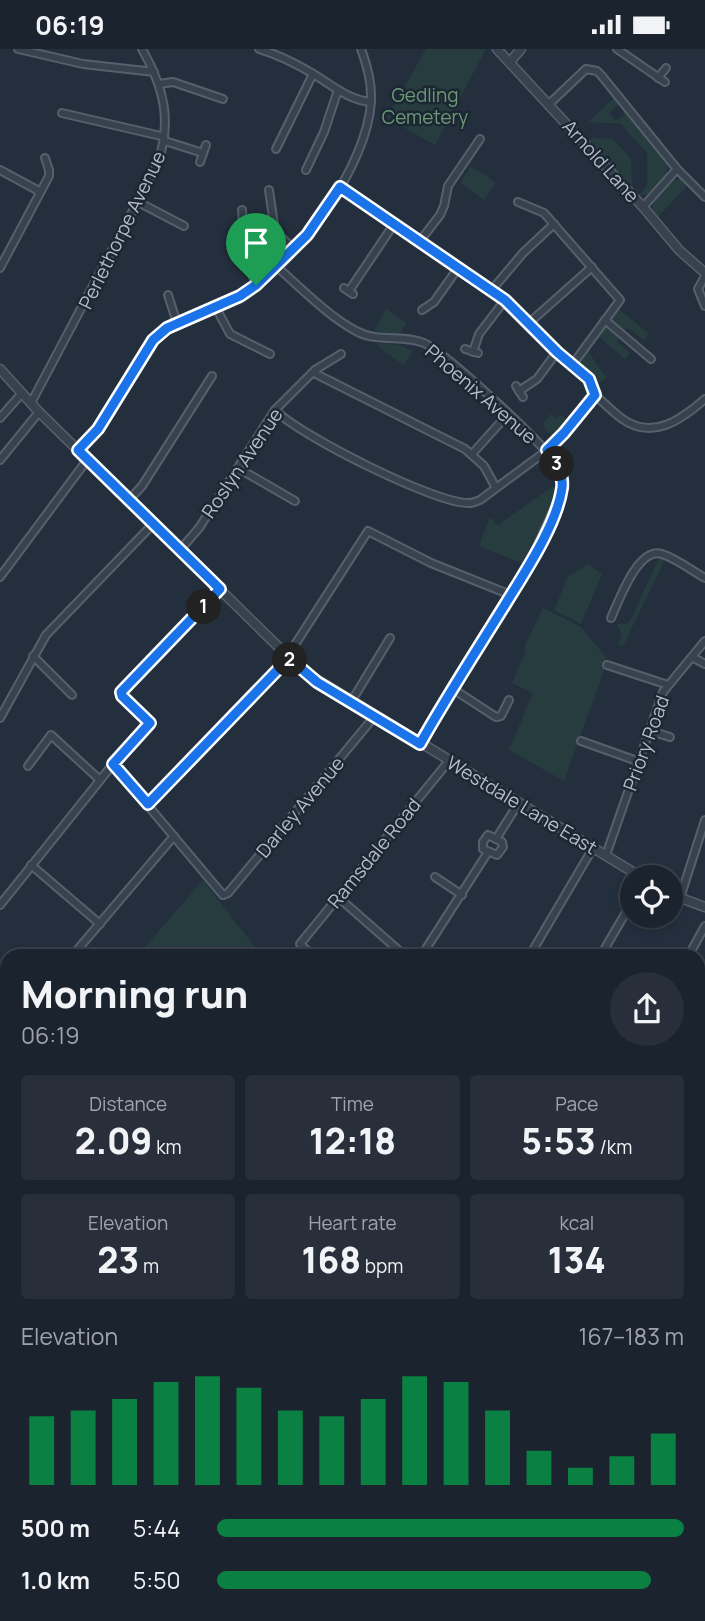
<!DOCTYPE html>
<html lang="en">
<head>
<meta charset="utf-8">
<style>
	:root { --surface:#1b232e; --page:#282f3a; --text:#f1f3f6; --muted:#a0a4aa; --line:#39404a; --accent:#0b8043 }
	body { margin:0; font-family:Manrope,sans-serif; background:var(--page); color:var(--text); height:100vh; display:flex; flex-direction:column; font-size:26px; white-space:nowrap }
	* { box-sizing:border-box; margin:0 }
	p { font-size:23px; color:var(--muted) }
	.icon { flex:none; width:38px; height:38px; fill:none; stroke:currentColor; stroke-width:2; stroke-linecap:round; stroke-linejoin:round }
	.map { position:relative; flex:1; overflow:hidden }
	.sheet { position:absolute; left:0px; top:900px; width:705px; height:674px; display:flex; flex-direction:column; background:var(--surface); border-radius:21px 21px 0 0; box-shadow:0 4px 10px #0003,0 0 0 2px var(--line) }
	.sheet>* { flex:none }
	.tools { position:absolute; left:620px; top:816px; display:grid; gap:14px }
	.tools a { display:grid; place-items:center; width:63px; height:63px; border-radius:50%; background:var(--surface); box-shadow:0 4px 10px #0003,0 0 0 2px var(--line); font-size:35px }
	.pin { position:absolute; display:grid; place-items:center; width:60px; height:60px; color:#fff; margin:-72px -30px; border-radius:50% 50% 50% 0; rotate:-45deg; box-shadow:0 0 7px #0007 }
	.pin .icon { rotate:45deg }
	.km { position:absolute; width:35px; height:35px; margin:-18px; border-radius:50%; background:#222; color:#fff; font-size:19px; line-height:35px; text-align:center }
	.round { display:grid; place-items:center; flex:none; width:74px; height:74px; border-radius:37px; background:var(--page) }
	.head { display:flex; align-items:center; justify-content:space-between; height:119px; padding:0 21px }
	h1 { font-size:38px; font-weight:800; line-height:52px }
	.figures { display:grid; grid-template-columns:repeat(3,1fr); gap:10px; height:119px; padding:7px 21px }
	.figures div { display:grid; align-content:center; border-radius:7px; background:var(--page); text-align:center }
	.figures b { font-size:35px; font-weight:800 }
	.figures small { font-size:19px; font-weight:400 }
	.figures p { font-size:19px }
	.chart { height:196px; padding:14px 21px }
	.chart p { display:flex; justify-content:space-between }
	.chart svg { width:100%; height:126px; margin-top:7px; stroke:var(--accent); stroke-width:6 }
	ul { padding:0 21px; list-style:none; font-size:23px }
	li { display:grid; grid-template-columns:112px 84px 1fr; align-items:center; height:52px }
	li i { height:18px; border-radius:9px; background:var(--accent) }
	.status { display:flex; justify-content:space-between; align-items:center; height:49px; padding:0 35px; background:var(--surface); direction:ltr }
	.status svg { height:19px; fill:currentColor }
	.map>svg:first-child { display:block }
</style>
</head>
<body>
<div class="status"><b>06:19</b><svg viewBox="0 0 49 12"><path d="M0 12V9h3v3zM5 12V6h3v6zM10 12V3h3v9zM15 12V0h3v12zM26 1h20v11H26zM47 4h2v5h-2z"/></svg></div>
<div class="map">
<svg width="705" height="1572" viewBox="0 0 705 1572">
	<rect width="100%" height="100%" fill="#242f3e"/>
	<!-- green -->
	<g fill="#263c3f">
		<path d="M426,0h60l-51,96 -48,-27z"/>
		<path d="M615,48l4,6 -10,10 6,8 9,-6 -2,-8 46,56 -2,11 -17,20 -10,1 8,-9v-33l-26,-29 -33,-2z"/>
		<path d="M593,89l20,1 18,20 1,25 -4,1 -39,-45z"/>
		<path d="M471,117l25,17 -12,17 -24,-17z"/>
		<path d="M680,130l7,7 -29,31 -6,-7 1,-7 21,-23z"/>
		<path d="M617,259l33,26 -7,6 -15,-12 -5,3 -13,-12z"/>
		<path d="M386,260l21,14 -8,12 -25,-4z"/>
		<path d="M607,278l12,9 -2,6 13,11 -5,6 -27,-23 5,-8z"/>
		<path d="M380,294l19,2 14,6 -10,14 -25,-19z"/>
		<path d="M587,301l20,28 -10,6 -18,-21z"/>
		<path d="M551,365l5,5 4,-5 8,7 -14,16 -8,-6 -3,-8z"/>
		<path d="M553,437l4,5 -8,24 -25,49 -45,-18 10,-27 2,-1 7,7z"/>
		<path d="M663,508l3,1 -43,88 -5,-2 4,-8 -5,-12h8l5,-3 28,-61z"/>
		<path d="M588,515l14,10 -21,50 -27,-14 14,-33z"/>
		<path d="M543,559l38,19 27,33 -44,121 -55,-31 24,-57 -21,-10 13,-30v-8z"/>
		<path d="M203,831l58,75h-123z"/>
	</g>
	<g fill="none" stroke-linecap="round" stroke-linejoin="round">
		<!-- minor casing -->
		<g stroke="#565f6c" stroke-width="10">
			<g id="minor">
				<path d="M18,0l65,15 71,8"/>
				<path d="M259,0c20,6 38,15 56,26 18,11 34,25 56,27"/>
				<path d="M617,0l48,33"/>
				<path d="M658,29l8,-10"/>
				<path d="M159,35l14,-2 50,17"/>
				<path d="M548,56l38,-36 11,2 4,4 76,94 -34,38"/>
				<path d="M62,64l99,23 4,5 38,12"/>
				<path d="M276,100l37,-75"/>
				<path d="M200,113l6,-17"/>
				<path d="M677,120l28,28"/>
				<path d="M0,121l37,20 2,4"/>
				<path d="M306,121l18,-38 14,-42"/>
				<path d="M269,141l6,42 19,17"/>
				<path d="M138,153l46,24"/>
				<path d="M518,153l26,11 76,87 -47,64"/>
				<path d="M242,161l3,45 11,30"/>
				<path d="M420,192l20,-26 4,-9 4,-20 32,-47"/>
				<path d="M277,218c25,22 50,48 79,64 22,12 47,3 68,12 22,10 124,104 134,124 5,11 4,20 1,31l-32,71 -107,175"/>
				<path d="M0,219l49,-92v-6l-4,-12"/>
				<path d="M705,227l-7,13 7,17"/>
				<path d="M344,239l9,6"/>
				<path d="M349,242l45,-67"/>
				<path d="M491,242l32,-38 31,-29"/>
				<path d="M168,246l9,28"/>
				<path d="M215,257l15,28 40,20"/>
				<path d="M422,261l12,-8 24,-34"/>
				<path d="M605,271l46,39"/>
				<path d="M529,274l63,-56"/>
				<path d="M465,300l13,4"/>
				<path d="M473,303l6,-18 26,-34"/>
				<path d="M315,321l1,4 149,75 19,17 12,22"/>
				<path d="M516,337l7,11"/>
				<path d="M519,342l18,-12 20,-27"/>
				<path d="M595,346c9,8 17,16 26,23 31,23 60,2 84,-19"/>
				<path d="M31,354l127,-240c14,-43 6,-75 -16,-114"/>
				<path d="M275,361c24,25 162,95 195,93 3,0 7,-2 10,-3l69,-51 46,-54 -6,-17 -32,-26 -52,-52 -165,-113"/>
				<path d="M0,369l22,-25"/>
				<path d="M78,401c22,-24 38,-50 55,-78 8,-13 15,-29 27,-39 23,-19 56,-24 82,-38 55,-32 126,-130 129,-194 1,-18 -4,-36 -10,-52"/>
				<path d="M472,405l36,-40"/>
				<path d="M0,411l39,-48"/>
				<path d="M238,419l57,33"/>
				<path d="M129,451l13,-14 70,-110"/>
				<path d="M180,501l19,-22 76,-118 40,-40 26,-16"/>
				<path d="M0,528l87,-117"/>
				<path d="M611,569c8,-17 27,-72 51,-64 15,5 29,16 43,24"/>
				<path d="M33,607l39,39"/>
				<path d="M287,608l81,-126 63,32 80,32"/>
				<path d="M692,608l13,7"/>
				<path d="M607,616l61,20"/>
				<path d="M453,640l43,28 5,-1 8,-16"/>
				<path d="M351,653l39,-64"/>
				<path d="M0,669l46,-83 107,-111"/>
				<path d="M650,682l20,6"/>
				<path d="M581,692l59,21"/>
				<path d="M113,715l110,131 5,-2 146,-176"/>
				<path d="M28,717l23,-31 49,45"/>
				<path d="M148,755l141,-146"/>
				<path d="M488,786l14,7 1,5 -6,8 -14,-6v-7z"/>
				<path d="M496,790l22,-35"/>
				<path d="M606,806l57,-163 42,-51"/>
				<path d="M31,816l69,59"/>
				<path d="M435,828l27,18"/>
				<path d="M338,848l66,58"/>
				<path d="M680,849l25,-78"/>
				<path d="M0,856l113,-141 37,-41 -28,-27v-6l98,-101"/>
				<path d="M73,906l101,-119"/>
				<path d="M312,906l-12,-11 148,-182"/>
				<path d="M422,906l66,-103"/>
				<path d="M530,906l63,-107"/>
				<path d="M601,906l31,-53"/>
				<path d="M689,906l16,-29"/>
				<path d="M701,954l4,1"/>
				<path d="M0,991l7,-8"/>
				<path d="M698,1054l7,2"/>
				<path d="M698,1158l7,3"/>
				<path d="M698,1196l7,-4"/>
				<path d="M0,1248l7,-11"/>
				<path d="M0,1381l7,-30"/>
				<path d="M698,1430h7"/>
				<path d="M698,1563l7,-1"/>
				<path d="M41,1566l1,6"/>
				<path d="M122,1566l4,6"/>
				<path d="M360,1566l6,6"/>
				<path d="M86,1568v-2"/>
				<path d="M0,1570l10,-4"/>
				<path d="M153,1572l6,-6"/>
				<path d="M180,1572v-6"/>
				<path d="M306,1572v-6"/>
				<path d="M398,1572l1,-6"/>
				<path d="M518,1572l1,-6"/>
				<path d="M576,1572l1,-6"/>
				<path d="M642,1572l1,-6"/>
			</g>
		</g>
		<!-- tertiary casing -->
		<g stroke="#565f6c" stroke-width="11">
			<g id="tertiary">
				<path d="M497,0l146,158 36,43 26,23"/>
				<path d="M510,13l11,-13"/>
				<path d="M0,320l39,43 264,259 338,206"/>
				<path d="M670,845l35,13"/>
				<path d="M0,1074l7,7"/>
				<path d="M0,1306l7,3"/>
				<path d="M698,1495l7,1"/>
			</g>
		</g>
		<!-- secondary casing -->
		<g stroke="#565f6c" stroke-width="12">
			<g id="secondary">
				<path d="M698,1315l7,-3"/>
				<path d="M0,1490h7"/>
			</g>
		</g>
		<!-- minor -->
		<use href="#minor" stroke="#38414e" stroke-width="6"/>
		<!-- tertiary -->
		<use href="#tertiary" stroke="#38414e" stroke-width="8"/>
		<!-- secondary -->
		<use href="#secondary" stroke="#465061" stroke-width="9"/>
	</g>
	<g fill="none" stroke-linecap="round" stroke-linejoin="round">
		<!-- route casing -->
		<g stroke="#fff" stroke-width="14">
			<path id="route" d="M340,138l165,113 52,52 32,27 6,16 -31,38 -17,17c8,11 17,23 15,38 -5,36 -37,84 -56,115 -29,47 -59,93 -86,141l-103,-62 -28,-24 -141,146 -35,-40 37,-41 -28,-27 -1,-4 99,-103 -142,-139 20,-21 55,-89 14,-12 73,-32 16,-11 51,-50z"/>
		</g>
		<!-- route -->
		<use href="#route" stroke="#1a73e8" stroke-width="9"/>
	</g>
	<g text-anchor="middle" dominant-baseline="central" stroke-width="5" stroke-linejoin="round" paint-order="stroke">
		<!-- park labels -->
		<g font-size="19" fill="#6b9a76" stroke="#1d2633">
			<text x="425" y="46">Gedling<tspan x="425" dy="22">Cemetery</tspan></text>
		</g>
		<!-- street labels -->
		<g font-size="19" fill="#b4bcc9" stroke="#1d2633">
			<text transform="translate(601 112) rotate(48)">Arnold Lane</text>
			<text transform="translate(122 181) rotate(-64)">Perlethorpe Avenue</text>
			<text transform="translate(481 345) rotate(41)">Phoenix Avenue</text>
			<text transform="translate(242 414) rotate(-56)">Roslyn Avenue</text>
			<text transform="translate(646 694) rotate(-70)">Priory Road</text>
			<text transform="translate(522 756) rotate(31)">Westdale Lane East</text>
			<text transform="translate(300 758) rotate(-50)">Darley Avenue</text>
			<text transform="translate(374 804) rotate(-51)">Ramsdale Road</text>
		</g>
	</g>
</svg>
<div class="tools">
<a><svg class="icon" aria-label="locate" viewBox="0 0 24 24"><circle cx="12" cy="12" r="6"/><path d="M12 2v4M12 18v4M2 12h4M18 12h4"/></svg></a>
</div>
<div class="pin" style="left:256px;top:236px;background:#1e9e55"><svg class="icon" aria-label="arrive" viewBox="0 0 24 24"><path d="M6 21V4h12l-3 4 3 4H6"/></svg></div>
<b class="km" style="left:204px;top:558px">1</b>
<b class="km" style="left:290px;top:611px">2</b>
<b class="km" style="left:557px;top:415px">3</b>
<section class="sheet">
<div class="head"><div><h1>Morning run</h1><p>06:19</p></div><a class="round"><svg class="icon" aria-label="share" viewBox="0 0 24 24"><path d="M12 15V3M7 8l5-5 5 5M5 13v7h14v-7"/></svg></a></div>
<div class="figures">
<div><p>Distance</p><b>2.09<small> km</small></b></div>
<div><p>Time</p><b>12:18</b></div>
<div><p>Pace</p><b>5:53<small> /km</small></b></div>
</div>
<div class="figures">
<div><p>Elevation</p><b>23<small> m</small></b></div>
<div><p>Heart rate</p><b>168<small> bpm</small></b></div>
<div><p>kcal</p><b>134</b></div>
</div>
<div class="chart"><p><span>Elevation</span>167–183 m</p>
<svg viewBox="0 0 160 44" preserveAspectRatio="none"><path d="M5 44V20M15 44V18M25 44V14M35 44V8M45 44V6M55 44V10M65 44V18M75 44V20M85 44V14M95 44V6M105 44V8M115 44V18M125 44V32M135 44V38M145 44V34M155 44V26"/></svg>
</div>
<ul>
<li><b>500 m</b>5:44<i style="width:100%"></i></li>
<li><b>1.0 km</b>5:50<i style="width:93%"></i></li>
</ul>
</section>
</div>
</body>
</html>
